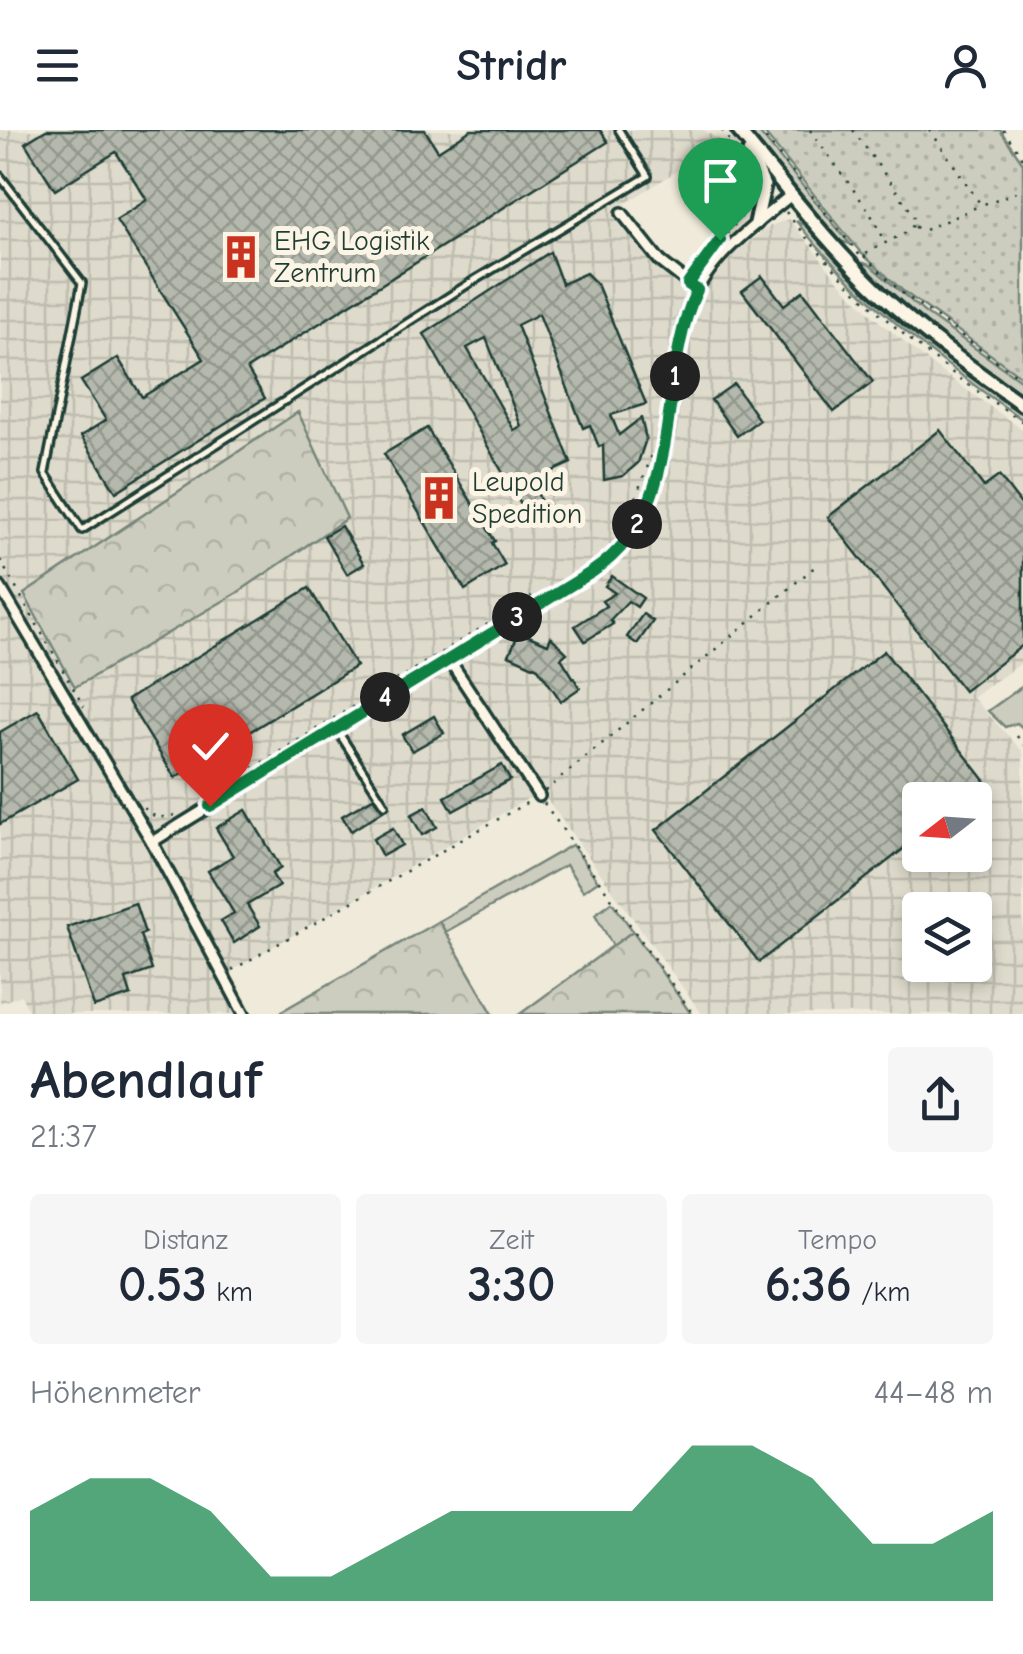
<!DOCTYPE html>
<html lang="de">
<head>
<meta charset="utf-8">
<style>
	:root { --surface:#fff; --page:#f6f6f7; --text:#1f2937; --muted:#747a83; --accent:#0b8043 }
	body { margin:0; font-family:"Comic Neue",sans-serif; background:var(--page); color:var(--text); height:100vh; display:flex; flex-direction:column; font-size:38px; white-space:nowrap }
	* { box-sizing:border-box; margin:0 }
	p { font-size:32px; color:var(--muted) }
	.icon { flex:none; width:55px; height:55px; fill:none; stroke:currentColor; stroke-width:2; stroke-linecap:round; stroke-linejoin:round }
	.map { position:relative; height:884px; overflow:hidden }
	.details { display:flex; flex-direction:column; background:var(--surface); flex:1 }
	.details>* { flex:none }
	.needle { width:65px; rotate:253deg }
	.buttons { position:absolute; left:902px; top:652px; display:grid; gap:20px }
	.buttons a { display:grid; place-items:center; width:90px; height:90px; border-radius:10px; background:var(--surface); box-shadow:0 5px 15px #0003; font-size:50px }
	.pin { position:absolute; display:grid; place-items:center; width:85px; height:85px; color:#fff; margin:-102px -42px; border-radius:50% 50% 50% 0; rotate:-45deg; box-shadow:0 0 10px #0007 }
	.pin .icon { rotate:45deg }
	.km { position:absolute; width:50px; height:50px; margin:-25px; border-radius:50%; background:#222; color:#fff; font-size:28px; line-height:50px; text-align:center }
	.round { display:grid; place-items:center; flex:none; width:105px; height:105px; border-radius:10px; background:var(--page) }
	.summary { display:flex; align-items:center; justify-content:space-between; height:170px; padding:0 30px }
	h1 { font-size:55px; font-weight:700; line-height:75px }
	.figures { display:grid; grid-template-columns:repeat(3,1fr); gap:15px; height:170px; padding:10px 30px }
	.figures div { display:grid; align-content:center; border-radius:10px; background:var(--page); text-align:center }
	.figures b { font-size:50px; font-weight:700 }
	.figures small { font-size:28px; font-weight:400 }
	.figures p { font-size:28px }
	.chart { height:280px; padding:20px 30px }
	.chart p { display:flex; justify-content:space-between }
	.chart svg { width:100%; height:180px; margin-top:10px; fill:var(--accent); opacity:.7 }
	header { display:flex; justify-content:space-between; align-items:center; height:130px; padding:0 30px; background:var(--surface); font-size:45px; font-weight:700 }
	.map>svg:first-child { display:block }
</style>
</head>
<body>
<header><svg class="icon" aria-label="menu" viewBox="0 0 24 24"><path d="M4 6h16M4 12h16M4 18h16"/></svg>Stridr<svg class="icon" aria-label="person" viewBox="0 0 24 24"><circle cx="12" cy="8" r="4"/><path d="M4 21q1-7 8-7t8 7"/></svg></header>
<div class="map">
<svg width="1023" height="884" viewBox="0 0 1023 884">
	<defs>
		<pattern id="industrial-grid" width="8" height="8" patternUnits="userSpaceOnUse" patternTransform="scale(2.5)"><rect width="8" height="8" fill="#dedbcc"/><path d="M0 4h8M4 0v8" fill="none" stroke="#bebdb0"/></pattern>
		<pattern id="forest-crowns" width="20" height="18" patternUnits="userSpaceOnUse" patternTransform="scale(2.5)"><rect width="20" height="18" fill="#cccdbf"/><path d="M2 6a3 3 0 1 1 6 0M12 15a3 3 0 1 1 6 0" fill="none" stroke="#afb1a5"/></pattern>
		<pattern id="garden-dots" width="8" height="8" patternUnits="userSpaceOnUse" patternTransform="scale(2.5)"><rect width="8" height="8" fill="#cccdbf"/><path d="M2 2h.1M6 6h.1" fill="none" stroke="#afb1a5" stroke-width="1.8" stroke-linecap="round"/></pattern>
		<pattern id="building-cross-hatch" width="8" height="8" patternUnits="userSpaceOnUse" patternTransform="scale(2.5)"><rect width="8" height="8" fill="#b5b9ad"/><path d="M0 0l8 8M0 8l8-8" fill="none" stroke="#93988e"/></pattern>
	</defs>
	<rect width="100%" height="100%" fill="#efeada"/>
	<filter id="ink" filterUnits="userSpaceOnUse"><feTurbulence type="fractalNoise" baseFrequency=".01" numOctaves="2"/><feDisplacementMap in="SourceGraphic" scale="20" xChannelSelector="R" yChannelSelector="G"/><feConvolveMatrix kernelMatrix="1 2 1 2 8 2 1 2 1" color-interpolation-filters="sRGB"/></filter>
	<g filter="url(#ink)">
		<!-- industrial -->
		<path fill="url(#industrial-grid)" fill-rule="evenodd" d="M0,0h703l20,12 -105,66 42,54 38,29 9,-16 39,-31 24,-18 19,-7 48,60 37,38 62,51 87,62v232l-51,35 51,55v262h-321l-161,-223 -317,184 20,39h-214l-9,-19 -21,8zM920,670h55v55h-55zM920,780h55v55h-55z"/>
		<!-- grass -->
		<g fill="#cccdbf" stroke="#76857a" stroke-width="2.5">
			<path d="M748,0h9l93,114 -10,-3z"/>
			<path d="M796,91l10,5 85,89 132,98v7c-83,-58 -164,-120 -227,-199z"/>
			<path d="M864,133l6,2 55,48 98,69v16l-115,-88 -43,-43z"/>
			<path d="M1023,556v42l-6,-5 -12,4 -17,-16z"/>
			<path d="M572,715l26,36 -15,10 -17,-26 -121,67 -6,-11z"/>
			<path d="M612,772l21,29 -20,15 -18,-32z"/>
		</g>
		<!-- forest -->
		<g fill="url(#forest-crowns)" stroke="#76857a" stroke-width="2.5">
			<path d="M298,282l49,106 -110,75 -162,94 -51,-93z"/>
			<path d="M439,791l54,93h-211v-3z"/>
			<path d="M633,801l58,83h-171z"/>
		</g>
		<!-- garden -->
		<path fill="url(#garden-dots)" stroke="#76857a" stroke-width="2.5" d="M762,0h238l23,33v215l-120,-87 -42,-38z"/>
		<!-- building -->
		<g fill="url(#building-cross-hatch)" stroke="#1f3d34" stroke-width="2.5" fill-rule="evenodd">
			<path d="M46,0h379l13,21 33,-21h129l8,12 -361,227 18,29 -149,94 -35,-56 25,-16 -25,-39 37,-23 24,39 62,-38 -88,-139 31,-20 -31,-48 -61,38 -30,-47z"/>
			<path d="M550,122l12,32 24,-11 11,11 49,120 -35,11 8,20 22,-17 5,21 -8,24 -15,13 -19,4 -1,-35 -4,2 -9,-22 -7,3 -44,-114 -22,11 54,138 -38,17 8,23 -16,9 -101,-178zM486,208l35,88 -7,4 -47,-82z"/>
			<path d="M762,146l22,29 19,-14 70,91 -39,30 -92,-121z"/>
			<path d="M734,254l25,36 -22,16 -26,-36z"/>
			<path d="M427,298l68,113 -3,2 13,22 -40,25 -81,-136z"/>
			<path d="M940,300l44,57 15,-11 24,31v138l-59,46 -136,-174z"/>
			<path d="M341,396l23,38 -17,10 -23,-38z"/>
			<path d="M612,446l31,22 -6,9 -9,-6 -18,19 3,4 -28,17 -10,-15 31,-20 -4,-5 13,-8 -10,-7z"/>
			<path d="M309,458l47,78 -181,112 -48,-78z"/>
			<path d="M643,484l10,7 -16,23 -10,-7z"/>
			<path d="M519,502l29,12 3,-7 16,16 -6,5 19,30 -19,13 -23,-33 -29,-13z"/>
			<path d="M884,521l103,132 -21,17h-46v36l-161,126 -103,-132z"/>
			<path d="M38,580l40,69 -78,45v-92z"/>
			<path d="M434,586l10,17 -32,18 -10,-16z"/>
			<path d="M502,635l8,15 -57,31 -8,-14z"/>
			<path d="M373,668l10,13 -32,20 -9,-15z"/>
			<path d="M426,677l11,20 -15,8 -11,-20z"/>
			<path d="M246,680l35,58 -9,6 7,12 -32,19 13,21 -26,17 -13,-22 13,-8 -26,-42 25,-15 -17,-28z"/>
			<path d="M393,698l9,17 -20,11 -9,-17z"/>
			<path d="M135,773l10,30 -5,2 12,35 -26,9 5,16 -37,12 -27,-80z"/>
		</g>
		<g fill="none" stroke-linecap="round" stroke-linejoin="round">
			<!-- service casing -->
			<g stroke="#1f3d34" stroke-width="12">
				<g id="service">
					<path d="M0,46l82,107 -37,190 37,57 391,-249 175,-105 -29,-46"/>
					<path d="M337,600l48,75"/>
				</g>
			</g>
			<!-- minor casing -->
			<g stroke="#1f3d34" stroke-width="16">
				<g id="minor">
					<path d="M622,83l38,48 37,29"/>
					<path d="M0,457l152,255 92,172"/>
					<path d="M448,528l91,138"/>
					<path d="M152,712l440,-270c51,-35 72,-101 79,-160 4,-32 5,-67 15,-98 18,-54 64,-85 105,-119"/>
				</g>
			</g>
			<!-- tertiary casing -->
			<g stroke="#1f3d34" stroke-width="19">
				<g id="tertiary">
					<path d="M738,0c47,57 92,117 146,167 43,40 92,74 139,108"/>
					<path d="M749,22l15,34 -8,37"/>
				</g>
			</g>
			<!-- path -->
			<g stroke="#1f3d34" stroke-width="2.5" stroke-dasharray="2.5 8" stroke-linecap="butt">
				<path d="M722,0l16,23"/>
				<path d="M759,0l102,127"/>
				<path d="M810,0l59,81 15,28"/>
				<path d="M853,0l60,84 2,9c-10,14 -35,20 -50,32"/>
				<path d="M930,0l51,75 36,-13 6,1"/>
				<path d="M1003,0l20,28"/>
				<path d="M786,82c65,85 148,152 237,210"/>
				<path d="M915,97l10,3 56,-25"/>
				<path d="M713,120l34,-40"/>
				<path d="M864,126l37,36 122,88"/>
				<path d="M628,387l26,-67"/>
				<path d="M0,430l84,147"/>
				<path d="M1017,606l6,9"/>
				<path d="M235,649l300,-184"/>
				<path d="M545,661l272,-226"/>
				<path d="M544,673l149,211"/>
				<path d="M144,678l13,10 20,-3"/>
				<path d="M232,840l298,-169"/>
			</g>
			<!-- service -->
			<use href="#service" stroke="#fcf5e5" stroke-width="5"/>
			<!-- minor -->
			<use href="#minor" stroke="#fcf5e5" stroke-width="9"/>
			<!-- tertiary -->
			<use href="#tertiary" stroke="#fcf5e5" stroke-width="11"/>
		</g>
	</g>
	<g fill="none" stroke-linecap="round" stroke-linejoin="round" filter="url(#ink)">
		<!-- route casing -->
		<g stroke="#fff" stroke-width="20">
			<path id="route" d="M210,676l382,-234c98,-65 62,-191 105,-282l-9,-6 32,-44"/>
		</g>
		<!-- route -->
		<use href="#route" stroke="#0b8043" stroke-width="12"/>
	</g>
	<!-- icons -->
	<defs>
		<g id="building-bare" transform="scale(3.45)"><path d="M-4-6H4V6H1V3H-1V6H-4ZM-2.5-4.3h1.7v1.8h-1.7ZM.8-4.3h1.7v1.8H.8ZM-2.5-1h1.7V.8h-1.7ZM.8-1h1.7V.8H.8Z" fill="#c8321e" stroke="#fcf5e5" stroke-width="2.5" paint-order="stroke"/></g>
	</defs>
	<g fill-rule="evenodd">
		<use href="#building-bare" x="241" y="127"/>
		<use href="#building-bare" x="439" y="368"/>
	</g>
	<g text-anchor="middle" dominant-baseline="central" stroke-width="10" stroke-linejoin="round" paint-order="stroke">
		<!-- poi labels -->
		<g font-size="28" fill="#1f3d34" stroke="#fcf5e5" text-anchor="start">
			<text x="274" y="111">EHG Logistik<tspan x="274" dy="32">Zentrum</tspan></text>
			<text x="472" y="352">Leupold<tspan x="472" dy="32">Spedition</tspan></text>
		</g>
	</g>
</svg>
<div class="buttons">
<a><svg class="needle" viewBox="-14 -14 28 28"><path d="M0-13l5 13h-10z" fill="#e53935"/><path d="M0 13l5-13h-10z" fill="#747a83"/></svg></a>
<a><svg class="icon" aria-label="layers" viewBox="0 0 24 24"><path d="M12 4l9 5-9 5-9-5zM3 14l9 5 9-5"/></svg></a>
</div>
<div class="pin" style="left:720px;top:110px;background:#1e9e55"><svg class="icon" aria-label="arrive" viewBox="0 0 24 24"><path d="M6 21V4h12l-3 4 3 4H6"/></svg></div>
<div class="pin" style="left:210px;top:676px;background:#d93025"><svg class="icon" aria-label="check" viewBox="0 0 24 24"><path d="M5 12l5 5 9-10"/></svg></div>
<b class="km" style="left:675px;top:246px">1</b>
<b class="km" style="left:637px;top:394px">2</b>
<b class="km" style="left:517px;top:487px">3</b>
<b class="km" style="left:385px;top:567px">4</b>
</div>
<section class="details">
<div class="summary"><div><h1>Abendlauf</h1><p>21:37</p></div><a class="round"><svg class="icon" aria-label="share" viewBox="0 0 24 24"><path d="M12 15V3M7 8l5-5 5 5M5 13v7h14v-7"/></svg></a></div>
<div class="figures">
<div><p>Distanz</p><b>0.53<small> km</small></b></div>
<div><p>Zeit</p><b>3:30</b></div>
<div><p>Tempo</p><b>6:36<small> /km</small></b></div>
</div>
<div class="chart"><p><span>Höhenmeter</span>44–48 m</p>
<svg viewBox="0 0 160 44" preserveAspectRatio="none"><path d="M0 44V22L10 14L20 14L30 22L40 38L50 38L60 30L70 22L80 22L90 22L100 22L110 6L120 6L130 14L140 30L150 30L160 22V44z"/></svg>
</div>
</section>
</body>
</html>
